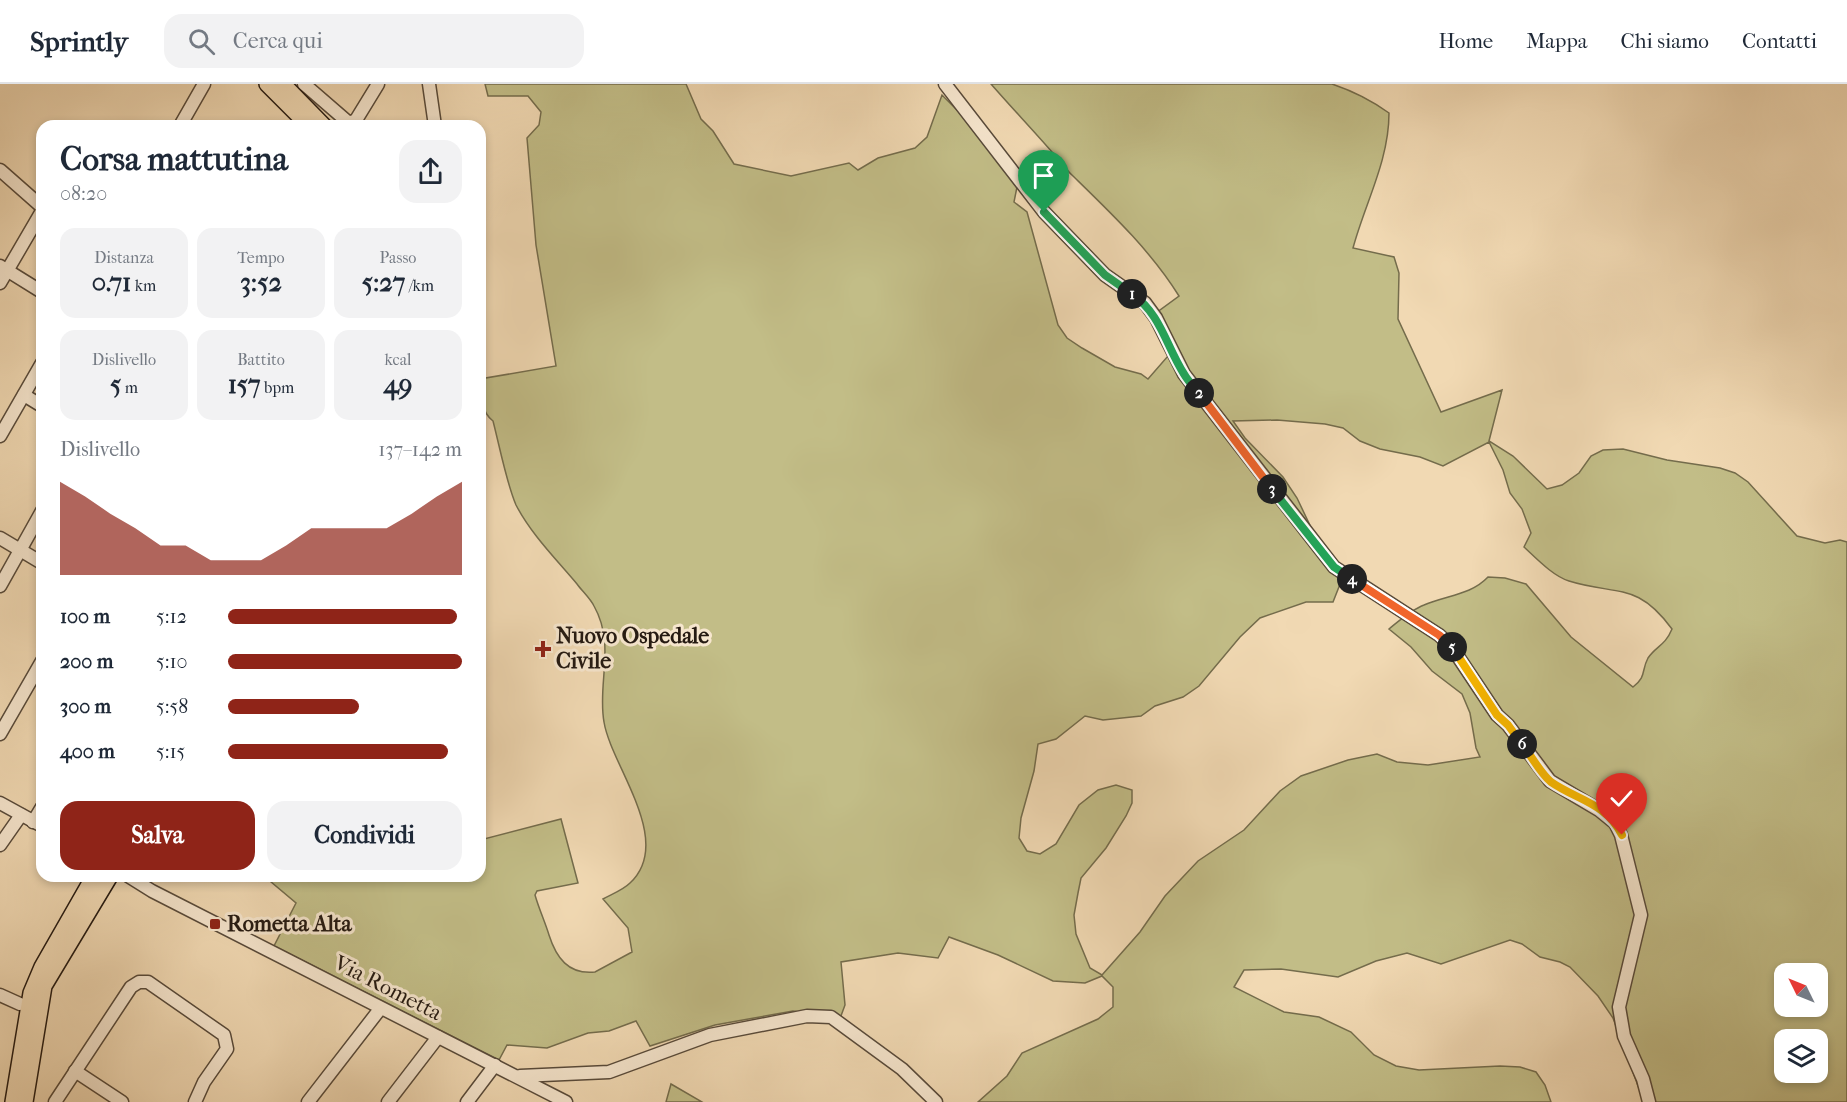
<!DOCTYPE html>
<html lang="it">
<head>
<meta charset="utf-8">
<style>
	:root { --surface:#fff; --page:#f2f2f3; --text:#1f2937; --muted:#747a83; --line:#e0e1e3; --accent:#8f2418 }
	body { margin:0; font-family:"IM FELL French Canon",serif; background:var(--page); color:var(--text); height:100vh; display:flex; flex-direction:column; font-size:22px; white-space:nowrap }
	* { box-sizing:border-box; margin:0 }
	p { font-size:20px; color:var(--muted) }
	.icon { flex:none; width:33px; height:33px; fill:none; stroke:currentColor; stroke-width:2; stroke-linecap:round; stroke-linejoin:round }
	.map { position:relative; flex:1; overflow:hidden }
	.sheet { position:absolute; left:36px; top:36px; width:450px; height:762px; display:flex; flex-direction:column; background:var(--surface); border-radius:18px; box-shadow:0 3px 9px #0003 }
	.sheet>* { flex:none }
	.needle { width:39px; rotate:313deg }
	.fabs { position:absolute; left:1774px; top:879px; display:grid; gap:12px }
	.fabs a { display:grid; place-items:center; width:54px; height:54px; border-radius:12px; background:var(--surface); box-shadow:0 3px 9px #0003; font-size:30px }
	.pin { position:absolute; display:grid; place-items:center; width:51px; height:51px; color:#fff; margin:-62px -26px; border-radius:50% 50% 50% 0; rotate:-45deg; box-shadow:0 0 6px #0007 }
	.pin .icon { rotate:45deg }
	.km { position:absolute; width:30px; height:30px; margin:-15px; border-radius:50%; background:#222; color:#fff; font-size:16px; line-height:30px; text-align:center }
	.round { display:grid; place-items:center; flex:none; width:63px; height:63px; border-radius:18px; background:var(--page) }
	.head { display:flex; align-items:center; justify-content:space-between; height:102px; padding:0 24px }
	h1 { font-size:33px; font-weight:700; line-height:45px }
	.metrics { display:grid; grid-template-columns:repeat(3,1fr); gap:9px; height:102px; padding:6px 24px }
	.metrics div { display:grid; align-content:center; border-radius:15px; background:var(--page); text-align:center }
	.metrics b { font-size:26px; font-weight:700 }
	.metrics small { font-size:16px; font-weight:400 }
	.metrics p { font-size:16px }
	.chart { height:168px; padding:12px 24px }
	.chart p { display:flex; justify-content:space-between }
	.chart svg { width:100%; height:108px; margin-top:6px; fill:var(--accent); opacity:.7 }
	.primary-button { display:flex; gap:12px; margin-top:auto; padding:12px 24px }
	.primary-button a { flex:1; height:69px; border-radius:18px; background:var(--accent); color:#fff; font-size:24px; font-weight:700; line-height:69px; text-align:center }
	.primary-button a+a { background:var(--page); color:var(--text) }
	ul { padding:0 24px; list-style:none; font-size:20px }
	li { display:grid; grid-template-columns:96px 72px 1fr; align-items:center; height:45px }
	li i { height:15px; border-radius:8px; background:var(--accent) }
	header { display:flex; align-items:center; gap:36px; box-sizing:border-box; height:84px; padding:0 30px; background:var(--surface); border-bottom:2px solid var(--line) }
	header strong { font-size:28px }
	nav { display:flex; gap:33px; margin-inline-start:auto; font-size:21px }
	.search { width:420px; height:54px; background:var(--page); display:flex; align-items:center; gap:15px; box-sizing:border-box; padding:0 21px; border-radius:18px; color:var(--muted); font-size:22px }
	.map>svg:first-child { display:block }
</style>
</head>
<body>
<header>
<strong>Sprintly</strong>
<div class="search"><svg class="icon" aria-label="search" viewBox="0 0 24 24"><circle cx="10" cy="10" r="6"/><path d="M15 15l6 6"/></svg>Cerca qui</div>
<nav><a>Home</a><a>Mappa</a><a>Chi siamo</a><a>Contatti</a></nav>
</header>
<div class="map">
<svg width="1847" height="1018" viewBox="0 0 1847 1018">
	<rect width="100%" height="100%" fill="#f1d9b3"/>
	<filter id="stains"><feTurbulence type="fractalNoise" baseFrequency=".00333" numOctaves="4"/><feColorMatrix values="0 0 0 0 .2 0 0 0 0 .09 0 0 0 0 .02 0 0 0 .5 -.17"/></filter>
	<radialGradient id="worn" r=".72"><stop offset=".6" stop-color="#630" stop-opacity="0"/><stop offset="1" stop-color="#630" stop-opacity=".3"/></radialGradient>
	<!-- green -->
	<g fill="#c2bd87" stroke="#746c4c" stroke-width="1.5" fill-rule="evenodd">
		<path d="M485,0h201l15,35 12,12 21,33 57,12 58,-13 9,7 20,-12 37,-10 12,-11 15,-42 18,18 57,74 -3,15 13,10 31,113 9,13 15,10 33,19 26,7 7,5 27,-31 -19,-35 23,-17c-28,-45 -68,-83 -106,-120 -8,-7 -13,-16 -21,-24 -20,-23 -41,-45 -61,-68h341c21,7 39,16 57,29 0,48 -24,90 -36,135l41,9 5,16 -1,46 43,93 61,-22 -13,51 24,15 34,33 15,-4 17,-12 12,-17 12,-6 20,-1 44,11 53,8 15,5 13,9 49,54 28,7 15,-3 7,2v560h-203l-31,-84 -15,-22 -28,-29 -10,-5 -20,-5 -18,-13 -12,-4 -69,24 -34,-11 -31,8 -38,16 -57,-8 -37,1 -10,17 50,25 35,5 32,15 23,23 22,11 23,4 81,-4 20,1 16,5 9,13 6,17h-573l29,-26 15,-23 76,-34 15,-12v-20l-11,-11 -17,7 -32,-2 -55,-26 -49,-18 -11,21 -40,-5 -57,9 4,43 -7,19 -12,-8 -33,-5 -78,14 -65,21 -14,-25 -27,10 -21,2 -41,15 -40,-3 -8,15 -225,-114 22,-43 -32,-27h216v-36l81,-21 17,64 -41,8 -2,4c4,14 10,27 14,40 7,22 19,40 46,37l37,-20 -4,-24 -25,-29c9,-5 20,-9 27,-16 45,-42 -19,-117 -26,-161 -7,-38 12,-77 -10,-116 -4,-8 -12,-15 -17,-22 -21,-25 -46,-50 -61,-79 -9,-20 -17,-61 -23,-84 -12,-9 -13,-27 -13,-42l76,-13 -20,-121 -9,-107 12,-13 2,-13 -13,-16h-40zM1277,336l48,4 18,4 17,13 20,8 40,8 23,9 46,-24 14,28 7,23 12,16 9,24 -7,14c13,12 29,29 45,34 48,15 68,0 103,48 -7,17 -16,17 -24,29 -7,13 -1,18 -15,29l-62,-50 -45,-53 -21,-6 -17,-1c-17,18 -41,18 -64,28 -13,5 -24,15 -35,24l22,18 21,24 30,23 8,19 6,35 4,9 -52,8 -31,-3 -20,-8 -29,6 -47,16 -21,15 -36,39 -46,31 -33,35 -25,36 -38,43 -12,-7 -14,-34 -2,-19 4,-22 3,-15 25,-30 20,-32 6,-13v-13l-16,-5 -18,5 -19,15 -23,39 -16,10 -13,-3 -8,-13 2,-20 13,-47 4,-27 18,-5 29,-23 18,4 38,-4 14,-10 28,-9 16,-11 41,-49 20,-19 46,-16h27l11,-28 -28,-36 -19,-40 -14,-21 -38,-39 -12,-17zM1785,890h33v32h-33zM1785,956h33v32h-33z"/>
		<path d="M671,1000l31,18h-36z"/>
	</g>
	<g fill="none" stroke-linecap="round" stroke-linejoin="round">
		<!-- minor casing -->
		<g stroke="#584a3a" stroke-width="15">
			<g id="minor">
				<path d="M304,0l45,39 7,-3 22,-36"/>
				<path d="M429,0l6,42"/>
				<path d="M945,0l99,128 61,63 40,28 11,15 28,56 150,193 105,68 12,11 46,69 11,10 42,56 49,29 16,13 6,12 20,80 -22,92 5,29 19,43 6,23"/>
				<path d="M180,42l24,-42"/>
				<path d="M0,86l42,37"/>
				<path d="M0,182l42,26"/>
				<path d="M0,199l42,-72"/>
				<path d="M24,311l18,11"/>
				<path d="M0,352l42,-73"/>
				<path d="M0,454l42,25"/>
				<path d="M0,502l42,-75"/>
				<path d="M0,650l42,-73"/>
				<path d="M0,719l42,23"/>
				<path d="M33,738l9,-15"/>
				<path d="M0,761l21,-30"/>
				<path d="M128,792l24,15 414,211"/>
				<path d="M0,911l20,9"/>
				<path d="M75,987l47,31"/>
				<path d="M520,992l89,-4 101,-37 97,-19 24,1 71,52 34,33"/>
				<path d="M55,1018l76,-115 8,-5h9l76,53 3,14 -23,33 -9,20"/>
				<path d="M308,1018l72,-93"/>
				<path d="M388,1018l50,-65"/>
				<path d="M467,1018l28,-37"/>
			</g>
		</g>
		<!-- major casing -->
		<g stroke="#251a12" stroke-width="18">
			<g id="major">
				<path d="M267,0l42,42"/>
				<path d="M283,0l41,42"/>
				<path d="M13,1018l18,-109 11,-26 52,-91"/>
				<path d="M25,1018l19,-116 66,-110"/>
			</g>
		</g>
		<!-- minor -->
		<use href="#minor" stroke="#f6e6ce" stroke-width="12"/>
		<!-- major -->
		<use href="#major" stroke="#f1d9b3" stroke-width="15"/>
	</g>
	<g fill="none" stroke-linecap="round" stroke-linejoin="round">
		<!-- split-1 casing -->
		<g stroke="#fff" stroke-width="12">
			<path id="split-1" d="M1044,128l61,63 27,19"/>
		</g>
		<!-- split-2 casing -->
		<g stroke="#fff" stroke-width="12">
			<path id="split-2" d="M1132,210c29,20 34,52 52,80 4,7 10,13 15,19"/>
		</g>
		<!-- split-3 casing -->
		<g stroke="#fff" stroke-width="12">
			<path id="split-3" d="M1199,309l73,96"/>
		</g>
		<!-- split-4 casing -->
		<g stroke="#fff" stroke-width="12">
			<path id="split-4" d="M1272,405l62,78 18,12"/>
		</g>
		<!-- split-5 casing -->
		<g stroke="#fff" stroke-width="12">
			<path id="split-5" d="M1352,495l87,56 13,12"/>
		</g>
		<!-- split-6 casing -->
		<g stroke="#fff" stroke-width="12">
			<path id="split-6" d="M1452,563l45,68 11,10 14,19"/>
		</g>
		<!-- split-7 casing -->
		<g stroke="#fff" stroke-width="12">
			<path id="split-7" d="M1522,660c9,11 18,29 29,38 26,18 55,21 71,53"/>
		</g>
		<!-- split-1 -->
		<use href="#split-1" stroke="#22a559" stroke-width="8"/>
		<!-- split-2 -->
		<use href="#split-2" stroke="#22a559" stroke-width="8"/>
		<!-- split-3 -->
		<use href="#split-3" stroke="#f0652b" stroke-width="8"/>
		<!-- split-4 -->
		<use href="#split-4" stroke="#22a559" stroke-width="8"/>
		<!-- split-5 -->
		<use href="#split-5" stroke="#f0652b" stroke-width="8"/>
		<!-- split-6 -->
		<use href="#split-6" stroke="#f5b400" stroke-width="8"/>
		<!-- split-7 -->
		<use href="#split-7" stroke="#f5b400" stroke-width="8"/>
	</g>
	<!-- markers -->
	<g fill="#8f2418" stroke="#f6e6ce" stroke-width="2">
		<path d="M540 556h6v6h6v6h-6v6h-6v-6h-6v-6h6z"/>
		<rect x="209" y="834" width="12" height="12" rx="3"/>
	</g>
	<g text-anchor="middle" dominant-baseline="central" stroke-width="6" stroke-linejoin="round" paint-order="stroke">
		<!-- poi labels -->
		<g font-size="22" font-weight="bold" fill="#251a12" stroke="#f6e6ce" text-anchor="start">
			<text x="556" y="552">Nuovo Ospedale<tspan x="556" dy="25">Civile</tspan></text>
			<text x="227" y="840">Rometta Alta</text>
		</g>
		<!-- street labels -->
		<g font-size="22" fill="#251a12" stroke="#f6e6ce">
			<text transform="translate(388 904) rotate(27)">Via Rometta</text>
		</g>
	</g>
	<rect width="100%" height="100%" filter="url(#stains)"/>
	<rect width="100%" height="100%" fill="url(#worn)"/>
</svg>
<div class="fabs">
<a><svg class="needle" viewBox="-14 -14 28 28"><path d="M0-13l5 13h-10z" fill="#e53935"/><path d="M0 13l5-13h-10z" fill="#747a83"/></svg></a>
<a><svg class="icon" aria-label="layers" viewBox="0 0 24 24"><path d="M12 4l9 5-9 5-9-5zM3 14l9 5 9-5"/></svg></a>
</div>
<div class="pin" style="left:1044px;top:128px;background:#1e9e55"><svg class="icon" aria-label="arrive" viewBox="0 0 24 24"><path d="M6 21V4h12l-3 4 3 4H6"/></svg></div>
<div class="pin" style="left:1622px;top:751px;background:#d93025"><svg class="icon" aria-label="check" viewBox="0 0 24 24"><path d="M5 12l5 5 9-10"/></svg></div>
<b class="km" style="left:1132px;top:210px">1</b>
<b class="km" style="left:1199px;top:309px">2</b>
<b class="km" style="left:1272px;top:405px">3</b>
<b class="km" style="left:1352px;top:495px">4</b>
<b class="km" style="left:1452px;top:563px">5</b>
<b class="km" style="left:1522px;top:660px">6</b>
<section class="sheet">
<div class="head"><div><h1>Corsa mattutina</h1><p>08:20</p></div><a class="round"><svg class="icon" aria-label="share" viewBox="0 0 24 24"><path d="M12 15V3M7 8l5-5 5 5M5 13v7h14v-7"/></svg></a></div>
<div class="metrics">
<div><p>Distanza</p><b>0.71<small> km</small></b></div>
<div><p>Tempo</p><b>3:52</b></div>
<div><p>Passo</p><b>5:27<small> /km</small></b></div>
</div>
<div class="metrics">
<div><p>Dislivello</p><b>5<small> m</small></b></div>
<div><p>Battito</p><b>157<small> bpm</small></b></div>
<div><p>kcal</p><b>49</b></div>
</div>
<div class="chart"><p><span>Dislivello</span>137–142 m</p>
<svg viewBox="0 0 160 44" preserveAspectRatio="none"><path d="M0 44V6L10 12L20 19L30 25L40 32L50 32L60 38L70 38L80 38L90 32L100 25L110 25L120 25L130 25L140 19L150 12L160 6V44z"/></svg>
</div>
<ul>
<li><b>100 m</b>5:12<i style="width:98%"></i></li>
<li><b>200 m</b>5:10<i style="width:100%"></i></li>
<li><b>300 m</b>5:58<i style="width:56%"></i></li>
<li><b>400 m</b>5:15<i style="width:94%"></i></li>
</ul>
<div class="primary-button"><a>Salva</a><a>Condividi</a></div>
</section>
</div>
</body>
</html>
